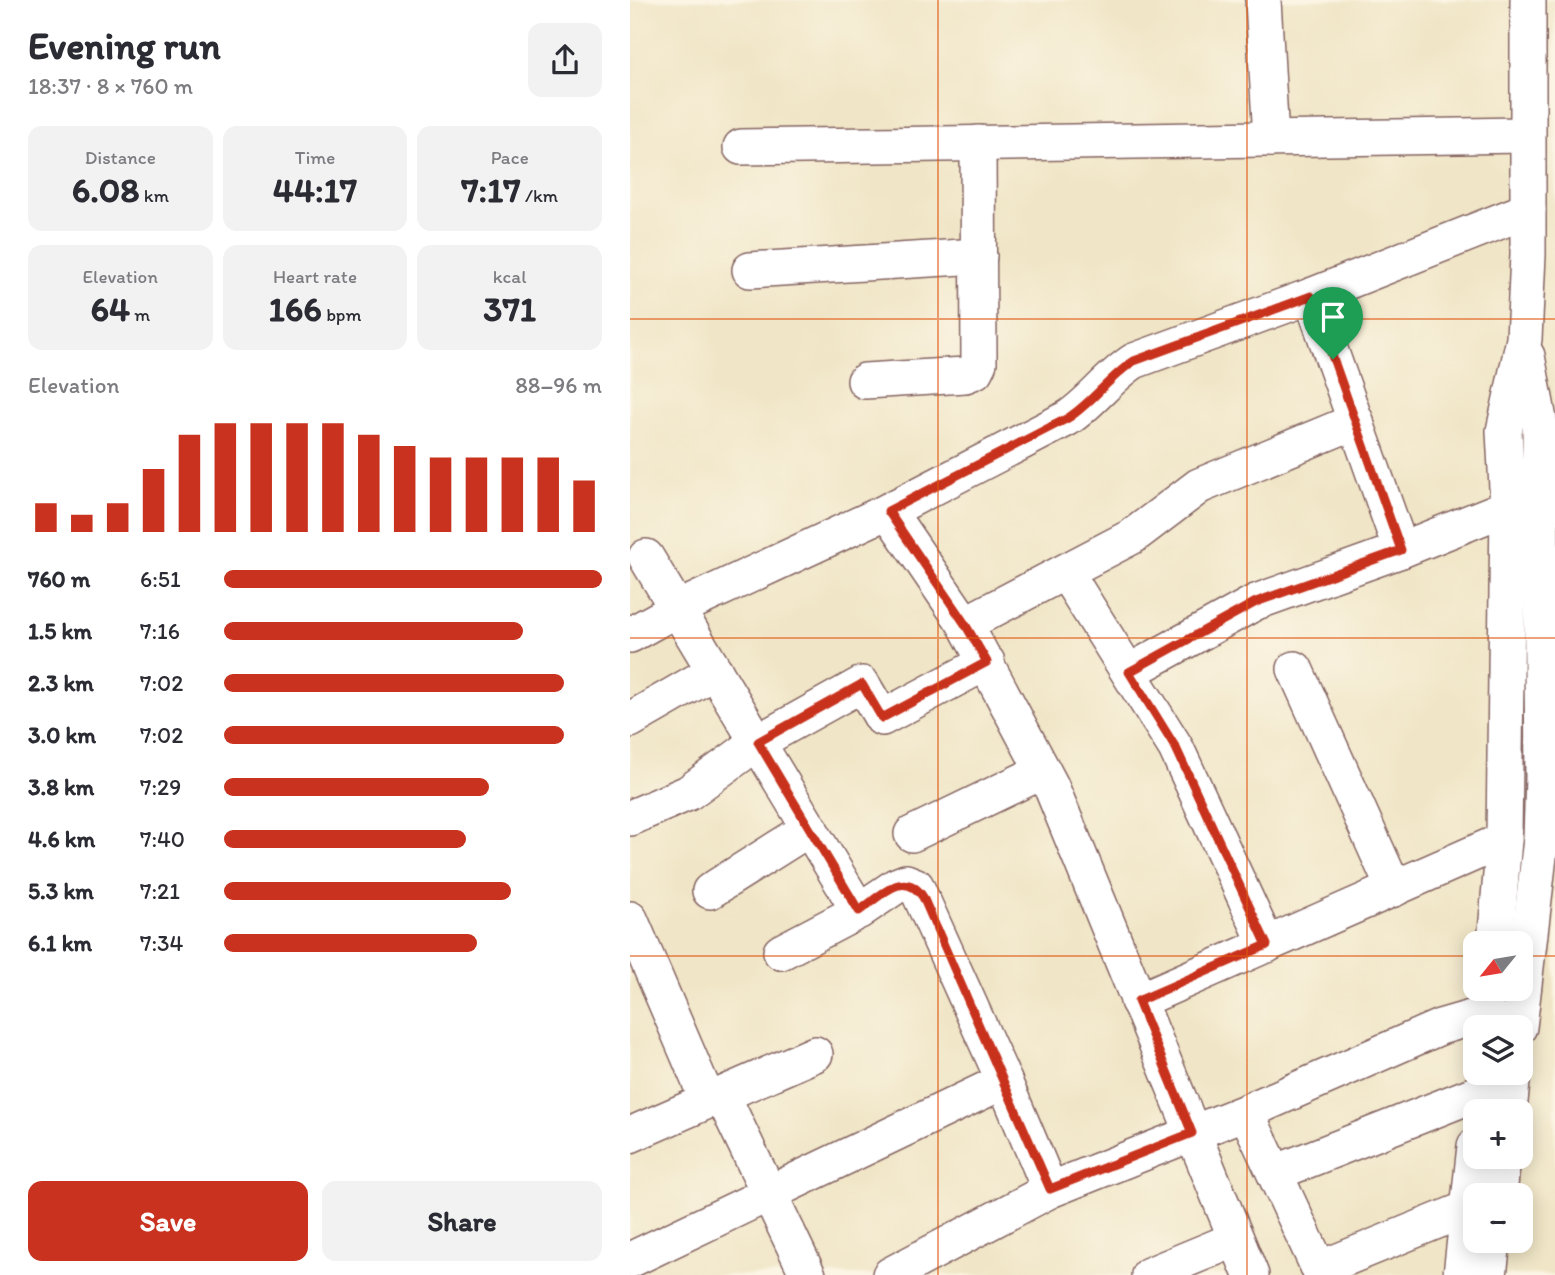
<!DOCTYPE html>
<html lang="en">
<head>
<meta charset="utf-8">
<style>
	:root { --surface:#fff; --page:#f2f2f3; --text:#2b2b33; --muted:#7c7c81; --accent:#c8321e }
	body { margin:0; font-family:Itim,sans-serif; background:var(--page); color:var(--text); height:100vh; display:flex; flex-direction:column; font-size:26px; white-space:nowrap }
	* { box-sizing:border-box; margin:0 }
	p { font-size:23px; color:var(--muted) }
	.icon { flex:none; width:38px; height:38px; fill:none; stroke:currentColor; stroke-width:2; stroke-linecap:round; stroke-linejoin:round }
	.map { position:relative; flex:1; overflow:hidden }
	.details { display:flex; flex-direction:column; background:var(--surface); width:630px }
	.details>* { flex:none }
	.needle { width:46px; rotate:240deg }
	.fabs { position:absolute; left:833px; top:931px; display:grid; gap:14px }
	.fabs a { display:grid; place-items:center; width:70px; height:70px; border-radius:14px; background:var(--surface); box-shadow:0 4px 18px #0003; font-size:35px }
	.pin { position:absolute; display:grid; place-items:center; width:60px; height:60px; color:#fff; margin:-72px -30px; border-radius:50% 50% 50% 0; rotate:-45deg; box-shadow:0 0 7px #0007 }
	.pin .icon { rotate:45deg }
	.round { display:grid; place-items:center; flex:none; width:74px; height:74px; border-radius:14px; background:var(--page) }
	.headline { display:flex; align-items:center; justify-content:space-between; height:119px; padding:0 28px }
	h1 { font-size:38px; font-weight:800; line-height:52px }
	.metrics { display:grid; grid-template-columns:repeat(3,1fr); gap:10px; height:119px; padding:7px 28px }
	.metrics div { display:grid; align-content:center; border-radius:14px; background:var(--page); text-align:center }
	.metrics b { font-size:35px; font-weight:800 }
	.metrics small { font-size:19px; font-weight:400 }
	.metrics p { font-size:19px }
	.chart { height:196px; padding:14px 28px }
	.chart p { display:flex; justify-content:space-between }
	.chart svg { width:100%; height:126px; margin-top:7px; stroke:var(--accent); stroke-width:6 }
	.button { display:flex; gap:14px; margin-top:auto; padding:14px 28px }
	.button a { flex:1; height:80px; border-radius:14px; background:var(--accent); color:#fff; font-size:28px; font-weight:800; line-height:80px; text-align:center }
	.button a+a { background:var(--page); color:var(--text) }
	ul { padding:0 28px; list-style:none; font-size:23px }
	li { display:grid; grid-template-columns:112px 84px 1fr; align-items:center; height:52px }
	li i { height:18px; border-radius:9px; background:var(--accent) }
	main { display:flex; flex:1; min-height:0 }
	.map>svg:first-child { display:block }
</style>
</head>
<body>
<main>
<section class="details">
<div class="headline"><div><h1>Evening run</h1><p>18:37 · 8 × 760 m</p></div><a class="round"><svg class="icon" aria-label="share" viewBox="0 0 24 24"><path d="M12 15V3M7 8l5-5 5 5M5 13v7h14v-7"/></svg></a></div>
<div class="metrics">
<div><p>Distance</p><b>6.08<small> km</small></b></div>
<div><p>Time</p><b>44:17</b></div>
<div><p>Pace</p><b>7:17<small> /km</small></b></div>
</div>
<div class="metrics">
<div><p>Elevation</p><b>64<small> m</small></b></div>
<div><p>Heart rate</p><b>166<small> bpm</small></b></div>
<div><p>kcal</p><b>371</b></div>
</div>
<div class="chart"><p><span>Elevation</span>88–96 m</p>
<svg viewBox="0 0 160 44" preserveAspectRatio="none"><path d="M5 44V34M15 44V38M25 44V34M35 44V22M45 44V10M55 44V6M65 44V6M75 44V6M85 44V6M95 44V10M105 44V14M115 44V18M125 44V18M135 44V18M145 44V18M155 44V26"/></svg>
</div>
<ul>
<li><b>760 m</b>6:51<i style="width:100%"></i></li>
<li><b>1.5 km</b>7:16<i style="width:79%"></i></li>
<li><b>2.3 km</b>7:02<i style="width:90%"></i></li>
<li><b>3.0 km</b>7:02<i style="width:90%"></i></li>
<li><b>3.8 km</b>7:29<i style="width:70%"></i></li>
<li><b>4.6 km</b>7:40<i style="width:64%"></i></li>
<li><b>5.3 km</b>7:21<i style="width:76%"></i></li>
<li><b>6.1 km</b>7:34<i style="width:67%"></i></li>
</ul>
<div class="button"><a>Save</a><a>Share</a></div>
</section>
<div class="map">
<svg width="925" height="1275" viewBox="0 0 925 1275">
	<rect width="100%" height="100%" fill="#fcf5e5"/>
	<filter id="ink" filterUnits="userSpaceOnUse"><feTurbulence type="fractalNoise" baseFrequency=".0143" numOctaves="2"/><feDisplacementMap in="SourceGraphic" scale="14" xChannelSelector="R" yChannelSelector="G"/><feConvolveMatrix kernelMatrix="1 2 1 2 8 2 1 2 1" color-interpolation-filters="sRGB"/></filter>
	<filter id="wash" filterUnits="userSpaceOnUse"><feTurbulence type="fractalNoise" baseFrequency=".00686" numOctaves="4" result="noise"/><feDisplacementMap in="SourceGraphic" scale="28" xChannelSelector="R" yChannelSelector="G"/><feGaussianBlur stdDeviation="1.57" result="paint"/><feColorMatrix in="noise" values="0 0 0 0 0 0 0 0 0 0 0 0 0 0 0 0 0 1.4 0 .05"/><feComposite in="paint" operator="in"/></filter>
	<g filter="url(#wash)">
		<rect width="100%" height="100%" fill="#f0e5c6"/>
	</g>
	<g filter="url(#ink)">
		<g fill="none" stroke-linecap="round" stroke-linejoin="round">
			<!-- minor casing -->
			<g stroke="#846461" stroke-width="38">
				<g id="minor">
					<path d="M633,0l8,139"/>
					<path d="M111,147l785,-12"/>
					<path d="M120,270l229,-14"/>
					<path d="M681,296l90,254"/>
					<path d="M235,381l100,-6 10,-4 4,-8 -1,-220"/>
					<path d="M258,511l77,113 86,162 200,489"/>
					<path d="M16,557l213,354"/>
					<path d="M436,573l110,175 91,197"/>
					<path d="M335,624l168,-88 66,-50 157,-65"/>
					<path d="M0,635l47,-26 211,-98 180,-93c24,-16 41,-41 66,-57l177,-65 217,-86"/>
					<path d="M665,669l99,220"/>
					<path d="M499,672l127,-70 145,-52 107,-43 18,12"/>
					<path d="M0,720l85,-49"/>
					<path d="M0,818l58,-25 70,-51 104,-58 20,34 105,-56"/>
					<path d="M282,834l131,-63"/>
					<path d="M80,891l100,-63"/>
					<path d="M0,919l78,182"/>
					<path d="M865,943l9,-103 4,-333 -4,-76 20,-92 4,-84v-255"/>
					<path d="M151,952l78,-41 37,-25 10,-4 10,4 88,195 46,109"/>
					<path d="M508,1001l366,-161"/>
					<path d="M889,1027l22,-188 2,-62 -3,-352 -13,-69"/>
					<path d="M92,1095l86,180"/>
					<path d="M879,1111l4,-38"/>
					<path d="M616,1112l76,163"/>
					<path d="M0,1135l185,-81"/>
					<path d="M645,1173l205,-81"/>
					<path d="M869,1195l4,-38"/>
					<path d="M0,1260l374,-179"/>
					<path d="M689,1269l150,-61"/>
					<path d="M260,1275l160,-85 196,-78 194,-85 48,-14"/>
					<path d="M519,1275l87,-36"/>
					<path d="M831,1275l14,-129"/>
					<path d="M859,1275l4,-34"/>
				</g>
			</g>
			<!-- minor -->
			<use href="#minor" stroke="#fff" stroke-width="35"/>
		</g>
	</g>
	<g fill="none" stroke-linecap="round" stroke-linejoin="round" filter="url(#ink)">
		<!-- route casing -->
		<g stroke="#fff" stroke-width="14">
			<path id="route" d="M681,296l90,254 -145,52 -127,70 47,76 91,197 -129,56 54,132 -142,56 -127,-292c-19,-29 -42,-1 -64,14l-101,-169 104,-58 20,34 105,-56 -22,-38 -77,-113 180,-93c25,-16 41,-41 66,-57z"/>
		</g>
		<!-- route -->
		<use href="#route" stroke="#c8321e" stroke-width="9"/>
	</g>
	<!-- grid -->
	<path fill="none" stroke="#e0560e" stroke-width="2" stroke-opacity="0.55" d="M308,0v1275M617,0v1275M0,319h925M0,638h925M0,956h845M891,956h34"/>
</svg>
<div class="fabs">
<a><svg class="needle" viewBox="-14 -14 28 28"><path d="M0-13l5 13h-10z" fill="#e53935"/><path d="M0 13l5-13h-10z" fill="#7c7c81"/></svg></a>
<a><svg class="icon" aria-label="layers" viewBox="0 0 24 24"><path d="M12 4l9 5-9 5-9-5zM3 14l9 5 9-5"/></svg></a>
<a>+</a>
<a>−</a>
</div>
<div class="pin" style="left:703px;top:359px;background:#1e9e55"><svg class="icon" aria-label="arrive" viewBox="0 0 24 24"><path d="M6 21V4h12l-3 4 3 4H6"/></svg></div>
</div>
</main>
</body>
</html>
